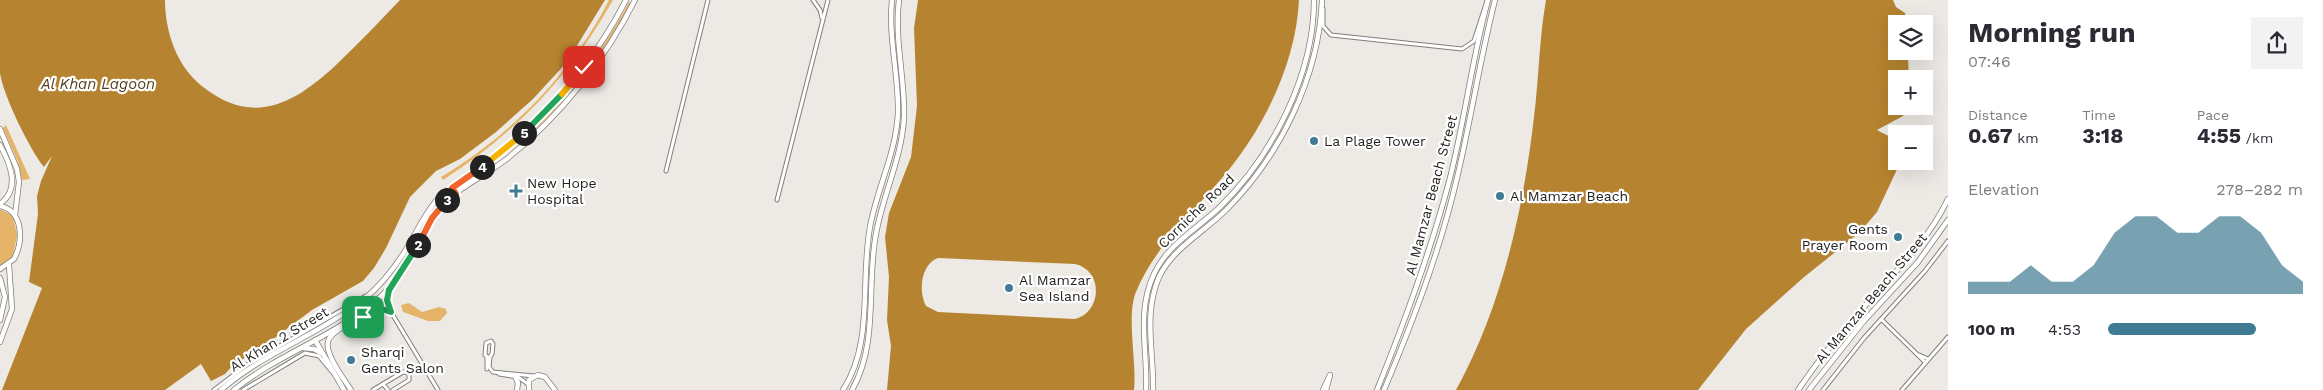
<!DOCTYPE html>
<html lang="en">
<head>
<meta charset="utf-8">
<style>
	:root { --surface:#fff; --page:#f2f2f3; --text:#2b2b33; --muted:#7c7c81; --accent:#3f7b92 }
	body { margin:0; font-family:"Work Sans",sans-serif; background:var(--page); color:var(--text); height:100vh; display:flex; flex-direction:column; font-size:19px; white-space:nowrap }
	* { box-sizing:border-box; margin:0 }
	p { font-size:16px; color:var(--muted) }
	.icon { flex:none; width:28px; height:28px; fill:none; stroke:currentColor; stroke-width:2; stroke-linecap:round; stroke-linejoin:round }
	.map { position:relative; flex:1; overflow:hidden }
	.side { display:flex; flex-direction:column; background:var(--surface); width:375px }
	.side>* { flex:none }
	.tools { position:absolute; left:1888px; top:15px; display:grid; gap:10px }
	.tools a { display:grid; place-items:center; width:45px; height:45px; border-radius:0px; background:var(--surface); box-shadow:0 5px 20px #0002; font-size:25px }
	.pin { position:absolute; display:grid; place-items:center; width:42px; height:42px; color:#fff; margin:-21px; border-radius:10px; box-shadow:0 2px 8px #0006 }
	.km { position:absolute; width:25px; height:25px; margin:-12px; border-radius:50%; background:#222; color:#fff; font-size:14px; line-height:25px; text-align:center }
	.round { display:grid; place-items:center; flex:none; width:52px; height:52px; border-radius:0px; background:var(--page) }
	.headline { display:flex; align-items:center; justify-content:space-between; height:85px; padding:0 20px }
	h1 { font-size:28px; font-weight:700; line-height:38px }
	.metrics { display:grid; grid-template-columns:repeat(3,1fr); gap:8px; height:85px; padding:5px 20px }
	.metrics div { display:grid; align-content:center }
	.metrics b { font-size:21px; font-weight:700 }
	.metrics small { font-size:14px; font-weight:400 }
	.metrics p { font-size:14px }
	.chart { height:140px; padding:10px 20px }
	.chart p { display:flex; justify-content:space-between }
	.chart svg { width:100%; height:90px; margin-top:5px; fill:var(--accent); opacity:.7 }
	ul { padding:0 20px; list-style:none; font-size:16px }
	li { display:grid; grid-template-columns:80px 60px 1fr; align-items:center; height:38px }
	li i { height:12px; border-radius:6px; background:var(--accent) }
	main { display:flex; flex:1; min-height:0 }
	.map>svg:first-child { display:block }
</style>
</head>
<body>
<main>
<div class="map">
<svg width="1948" height="390" viewBox="0 0 1948 390">
	<rect width="100%" height="100%" fill="#edeae6"/>
	<!-- green -->
	<g fill="#e6b469">
		<path d="M609,0h4c-42,75 -98,134 -170,180l-2,-3c71,-43 130,-103 168,-177z"/>
		<path d="M629,2l2,1c-31,58 -72,109 -123,150l-1,-1c50,-42 91,-92 122,-150z"/>
		<path d="M6,125l24,54 -8,1 -4,-18 -15,-34z"/>
		<path d="M0,209l13,7 4,19 -4,21 -13,10z"/>
		<path d="M409,303l13,9 17,-5 7,2 1,4 -7,8h-12l-25,-9 -2,-7z"/>
	</g>
	<!-- water -->
	<g fill="#b68430" fill-rule="evenodd">
		<path d="M0,0h165c0,32 12,67 38,87 51,40 92,16 133,-22 22,-21 43,-43 64,-65h205l-38,62 -34,37 -37,33 -36,27 -24,12 -26,26 -24,51 -12,20 -11,13 -51,29 -48,36 -31,19 -8,9 -14,7 -10,-17 -36,26h-163l40,-102 -13,-6 9,-68 -1,-18 4,-15 11,-25 -8,11c-14,-17 -41,-72 -44,-94 0,-23 0,-50 0,-73z"/>
		<path d="M918,0h381c-3,64 -36,130 -77,178 -30,35 -68,70 -86,114 -10,24 1,70 -2,98h-247l4,-44 -4,-26 2,-43 -4,-40 4,-24 22,-56 6,-51 -3,-78zM938,258l137,6c30,7 26,50 -1,55l-136,-7 -12,-6c-8,-15 -5,-42 12,-48z"/>
		<path d="M1546,0h347l3,7 9,6 1,11h-10v27h14l-2,6 1,22h-13v27h13l-6,10 -26,14 19,10v21h5l-24,51 -18,21 -56,45 -57,51 -48,61h-242c46,-84 67,-179 78,-273 5,-39 5,-78 12,-117z"/>
	</g>
	<g fill="none" stroke-linecap="round" stroke-linejoin="round">
		<!-- street casing -->
		<g stroke="#827f7b" stroke-width="5">
			<g id="street">
				<path d="M813,0l7,10 2,8"/>
				<path d="M1323,9v17l8,9 131,14 12,-8 13,-40"/>
				<path d="M666,171l42,-171"/>
				<path d="M777,200l51,-200"/>
				<path d="M389,289l-2,11 4,12 47,78"/>
				<path d="M1881,319l44,43"/>
				<path d="M349,322l11,-3 19,-11 11,3"/>
				<path d="M491,341l2,3 -1,10 -3,4 -4,-3 1,-12z"/>
				<path d="M1919,355l9,4"/>
				<path d="M487,357v12"/>
				<path d="M490,357l-1,10 4,5 41,4"/>
				<path d="M499,374l19,3 10,7"/>
				<path d="M383,384l5,6"/>
				<path d="M214,390l33,-25 119,-69"/>
				<path d="M243,390l62,-37 14,3 14,17"/>
				<path d="M373,390l30,-18 6,1v7l-16,10"/>
				<path d="M1823,390l41,-52 61,-67 23,-30"/>
				<path d="M1902,390l46,-53"/>
			</g>
		</g>
		<!-- secondary casing -->
		<g stroke="#827f7b" stroke-width="6">
			<g id="secondary">
				<path d="M0,129l17,40 2,13 -4,33"/>
				<path d="M0,145c10,18 21,44 0,59"/>
				<path d="M0,206c24,5 23,36 14,53l-14,10"/>
				<path d="M0,278l5,19 -5,23"/>
				<path d="M344,325c-4,5 -12,8 -15,14 -7,12 15,40 22,51"/>
				<path d="M315,340l29,50"/>
				<path d="M0,342l12,-33 -3,-44"/>
				<path d="M303,348l11,1 7,4"/>
				<path d="M515,376l3,7 -1,7"/>
				<path d="M221,390c42,-37 97,-55 141,-89 20,-16 35,-36 48,-58 8,-14 15,-29 26,-42 17,-18 41,-29 61,-45 53,-44 98,-95 129,-156"/>
				<path d="M234,390c40,-33 91,-50 132,-81 23,-17 39,-39 52,-64 6,-12 11,-25 20,-36 19,-21 48,-34 70,-51 52,-42 97,-98 127,-158"/>
				<path d="M529,390v-10l9,-5 7,2 10,13"/>
				<path d="M843,390c31,-48 17,-108 27,-163 7,-39 26,-73 28,-114 1,-38 -10,-75 -6,-113"/>
				<path d="M852,390c27,-47 14,-104 24,-156 7,-40 26,-76 28,-117 1,-40 -10,-77 -5,-117"/>
				<path d="M1146,390c2,-40 -10,-78 8,-116 13,-29 44,-46 66,-67 53,-52 94,-133 94,-207"/>
				<path d="M1153,390c1,-38 -10,-76 6,-113 13,-28 45,-45 67,-67 54,-54 93,-133 96,-210"/>
				<path d="M1323,390l7,-15 -4,15"/>
				<path d="M1377,390c28,-69 54,-139 73,-212 15,-59 22,-119 38,-178"/>
				<path d="M1384,390c29,-69 56,-139 73,-212 14,-59 23,-119 38,-178"/>
				<path d="M1798,390c22,-32 46,-62 72,-90 29,-32 59,-61 78,-101"/>
				<path d="M1809,390l54,-68 55,-60 30,-42"/>
			</g>
		</g>
		<!-- street -->
		<use href="#street" stroke="#fff" stroke-width="3"/>
		<!-- secondary -->
		<use href="#secondary" stroke="#fff" stroke-width="4.5"/>
	</g>
	<g fill="none" stroke-linecap="round" stroke-linejoin="round">
		<!-- split-1 casing -->
		<g stroke="#fff" stroke-width="10">
			<path id="split-1" d="M363,317l16,-9 12,4 -4,-12 2,-10"/>
		</g>
		<!-- split-2 casing -->
		<g stroke="#fff" stroke-width="10">
			<path id="split-2" d="M389,290l29,-45"/>
		</g>
		<!-- split-3 casing -->
		<g stroke="#fff" stroke-width="10">
			<path id="split-3" d="M418,245l14,-27 15,-18"/>
		</g>
		<!-- split-4 casing -->
		<g stroke="#fff" stroke-width="10">
			<path id="split-4" d="M447,200l9,-6 -4,-6 30,-21"/>
		</g>
		<!-- split-5 casing -->
		<g stroke="#fff" stroke-width="10">
			<path id="split-5" d="M482,167l42,-34"/>
		</g>
		<!-- split-6 casing -->
		<g stroke="#fff" stroke-width="10">
			<path id="split-6" d="M524,133l38,-39"/>
		</g>
		<!-- split-7 casing -->
		<g stroke="#fff" stroke-width="10">
			<path id="split-7" d="M562,94l22,-27"/>
		</g>
		<!-- split-1 -->
		<use href="#split-1" stroke="#22a559" stroke-width="6"/>
		<!-- split-2 -->
		<use href="#split-2" stroke="#22a559" stroke-width="6"/>
		<!-- split-3 -->
		<use href="#split-3" stroke="#f0652b" stroke-width="6"/>
		<!-- split-4 -->
		<use href="#split-4" stroke="#f0652b" stroke-width="6"/>
		<!-- split-5 -->
		<use href="#split-5" stroke="#f5b400" stroke-width="6"/>
		<!-- split-6 -->
		<use href="#split-6" stroke="#22a559" stroke-width="6"/>
		<!-- split-7 -->
		<use href="#split-7" stroke="#f5b400" stroke-width="6"/>
	</g>
	<!-- markers -->
	<g fill="#3f7b92" stroke="#fff" stroke-width="2">
		<circle cx="1314" cy="141" r="5"/>
		<path d="M513.5 183.5h5v5h5v5h-5v5h-5v-5h-5v-5h5z"/>
		<circle cx="1500" cy="196" r="5"/>
		<circle cx="1898" cy="237" r="5"/>
		<circle cx="1009" cy="288" r="5"/>
		<circle cx="351" cy="360" r="5"/>
	</g>
	<g text-anchor="middle" dominant-baseline="central" stroke-width="4.5" stroke-linejoin="round" paint-order="stroke">
		<!-- poi labels -->
		<g font-size="14" fill="#252422" stroke="#fff" text-anchor="start">
			<text x="1324" y="141">La Plage Tower</text>
			<text x="527" y="183">New Hope<tspan x="527" dy="16">Hospital</tspan></text>
			<text x="1510" y="196">Al Mamzar Beach</text>
			<text x="1888" y="229" text-anchor="end">Gents<tspan x="1888" dy="16">Prayer Room</tspan></text>
			<text x="1019" y="280">Al Mamzar<tspan x="1019" dy="16">Sea Island</tspan></text>
			<text x="361" y="352">Sharqi<tspan x="361" dy="16">Gents Salon</tspan></text>
		</g>
		<!-- street labels -->
		<g font-size="14" fill="#252422" stroke="#fff">
			<text transform="translate(1431 195) rotate(-75)">Al Mamzar Beach Street</text>
			<text transform="translate(1196 211) rotate(-44)">Corniche Road</text>
			<text transform="translate(1871 298) rotate(-50)">Al Mamzar Beach Street</text>
			<text transform="translate(279 339) rotate(-31)">Al Khan 2 Street</text>
		</g>
		<!-- water labels -->
		<g font-size="15" font-style="italic" fill="#533d1a" stroke="#fff">
			<text x="98" y="84">Al Khan Lagoon</text>
		</g>
	</g>
</svg>
<div class="tools">
<a><svg class="icon" aria-label="layers" viewBox="0 0 24 24"><path d="M12 4l9 5-9 5-9-5zM3 14l9 5 9-5"/></svg></a>
<a>+</a>
<a>−</a>
</div>
<div class="pin" style="left:363px;top:317px;background:#1e9e55"><svg class="icon" aria-label="arrive" viewBox="0 0 24 24"><path d="M6 21V4h12l-3 4 3 4H6"/></svg></div>
<div class="pin" style="left:584px;top:67px;background:#d93025"><svg class="icon" aria-label="check" viewBox="0 0 24 24"><path d="M5 12l5 5 9-10"/></svg></div>
<b class="km" style="left:418px;top:245px">2</b>
<b class="km" style="left:447px;top:200px">3</b>
<b class="km" style="left:482px;top:167px">4</b>
<b class="km" style="left:524px;top:133px">5</b>
</div>
<section class="side">
<div class="headline"><div><h1>Morning run</h1><p>07:46</p></div><a class="round"><svg class="icon" aria-label="share" viewBox="0 0 24 24"><path d="M12 15V3M7 8l5-5 5 5M5 13v7h14v-7"/></svg></a></div>
<div class="metrics">
<div><p>Distance</p><b>0.67<small> km</small></b></div>
<div><p>Time</p><b>3:18</b></div>
<div><p>Pace</p><b>4:55<small> /km</small></b></div>
</div>
<div class="chart"><p><span>Elevation</span>278–282 m</p>
<svg viewBox="0 0 160 44" preserveAspectRatio="none"><path d="M0 44V38L10 38L20 38L30 30L40 38L50 38L60 30L70 14L80 6L90 6L100 14L110 14L120 6L130 6L140 14L150 30L160 38V44z"/></svg>
</div>
<ul>
<li><b>100 m</b>4:53<i style="width:76%"></i></li>
</ul>
</section>
</main>
</body>
</html>
